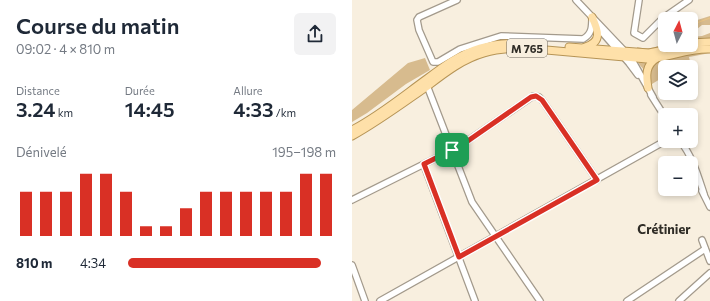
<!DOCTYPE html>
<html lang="fr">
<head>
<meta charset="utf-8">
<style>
	:root { --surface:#fff; --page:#f2f2f3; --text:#1f2937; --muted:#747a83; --accent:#d93025 }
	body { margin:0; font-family:Commissioner,sans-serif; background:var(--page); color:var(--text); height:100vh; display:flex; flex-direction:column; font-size:15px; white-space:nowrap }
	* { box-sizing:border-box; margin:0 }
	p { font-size:13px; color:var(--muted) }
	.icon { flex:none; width:22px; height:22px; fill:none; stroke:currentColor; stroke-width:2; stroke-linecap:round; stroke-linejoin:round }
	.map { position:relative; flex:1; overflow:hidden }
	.side { display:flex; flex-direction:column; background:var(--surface); width:352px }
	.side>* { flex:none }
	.needle { width:26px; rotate:6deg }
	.controls { position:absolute; left:306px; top:12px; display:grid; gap:8px }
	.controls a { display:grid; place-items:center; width:40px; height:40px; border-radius:6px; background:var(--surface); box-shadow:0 2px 6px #0003; font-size:20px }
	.pin { position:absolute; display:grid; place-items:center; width:34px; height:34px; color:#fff; margin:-17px; border-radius:8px; box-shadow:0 2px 6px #0006 }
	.round { display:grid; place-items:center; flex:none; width:42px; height:42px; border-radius:6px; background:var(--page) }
	.headline { display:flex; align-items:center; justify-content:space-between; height:68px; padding:0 16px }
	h1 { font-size:22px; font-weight:600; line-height:30px }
	.metrics { display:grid; grid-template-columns:repeat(3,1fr); gap:6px; height:68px; padding:4px 16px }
	.metrics div { display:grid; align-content:center }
	.metrics b { font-size:20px; font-weight:600 }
	.metrics small { font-size:11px; font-weight:400 }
	.metrics p { font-size:11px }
	.chart { height:112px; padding:8px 16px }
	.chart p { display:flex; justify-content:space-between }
	.chart svg { width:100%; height:72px; margin-top:4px; stroke:var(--accent); stroke-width:6 }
	ul { padding:0 16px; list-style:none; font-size:13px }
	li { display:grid; grid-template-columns:64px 48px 1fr; align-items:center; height:30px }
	li i { height:10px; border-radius:5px; background:var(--accent) }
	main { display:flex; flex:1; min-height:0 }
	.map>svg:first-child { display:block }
</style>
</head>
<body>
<main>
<section class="side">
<div class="headline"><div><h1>Course du matin</h1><p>09:02 · 4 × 810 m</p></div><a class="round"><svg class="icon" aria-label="share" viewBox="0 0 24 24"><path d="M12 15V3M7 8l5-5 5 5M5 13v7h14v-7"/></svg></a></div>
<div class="metrics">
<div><p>Distance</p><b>3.24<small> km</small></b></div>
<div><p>Durée</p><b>14:45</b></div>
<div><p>Allure</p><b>4:33<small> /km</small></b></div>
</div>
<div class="chart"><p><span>Dénivelé</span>195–198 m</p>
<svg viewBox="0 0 160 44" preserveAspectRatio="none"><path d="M5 44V17M15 44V17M25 44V17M35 44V6M45 44V6M55 44V17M65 44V38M75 44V38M85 44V27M95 44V17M105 44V17M115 44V17M125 44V17M135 44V17M145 44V6M155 44V6"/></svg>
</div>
<ul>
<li><b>810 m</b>4:34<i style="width:93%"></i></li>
</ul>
</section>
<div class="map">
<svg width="358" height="301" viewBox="0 0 358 301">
	<rect width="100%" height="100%" fill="#f8efdf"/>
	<!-- green -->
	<g fill="#d7bb8e">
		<path d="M358,16v9h-8l-11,9v-12z"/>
		<path d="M358,33v20l-21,4 2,9 -2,1h-24v9l-13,8 -3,-8 -10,-12 -2,-17c9,2 17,2 25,-3l-1,-1 4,-3v5h26v-8l11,-1z"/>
		<path d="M73,58l5,12 -24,14 -39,29 -15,9v-12l56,-47z"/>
	</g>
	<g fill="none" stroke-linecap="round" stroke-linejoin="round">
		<!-- stream -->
		<path stroke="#ebc482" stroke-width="1" d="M339,25l19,-7"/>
		<!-- minor casing -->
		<g stroke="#a39a8c" stroke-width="8">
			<g id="minor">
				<path d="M105,0l-38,17 -2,3 2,10 14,32h5l22,-13 41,-13 82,3c9,-5 9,-12 9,-22"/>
				<path d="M224,0l55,58 22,39"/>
				<path d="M287,0l-5,33 9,5 20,-20 26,-18"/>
				<path d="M248,30l29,33 9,12"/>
				<path d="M74,83l46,119 68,99"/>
				<path d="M299,95l14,22"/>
				<path d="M328,141c12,14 18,35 24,53"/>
				<path d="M72,165l51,136"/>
				<path d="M350,191l8,16"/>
				<path d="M0,200l108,-54 73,-50 6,1 3,3 55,80"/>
				<path d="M350,240l8,21"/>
				<path d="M0,265l13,36"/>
				<path d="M28,301l285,-160"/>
				<path d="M275,301l78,-52"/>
				<path d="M327,301l31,-28"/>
			</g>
		</g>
		<!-- major casing -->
		<g stroke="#b69456" stroke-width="9">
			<g id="major">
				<path d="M339,43l19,-1"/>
				<path d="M217,47l80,6 10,-2 23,-6"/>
				<path d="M233,47c18,-5 13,-17 7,-30"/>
				<path d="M296,88c-2,-12 -3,-23 9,-30"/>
				<path d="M0,130c27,-14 51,-34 76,-52 16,-12 32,-24 52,-30 20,-6 40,-5 61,-4"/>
				<path d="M0,136c27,-15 51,-33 77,-51 17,-13 34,-26 55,-32 13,-4 26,-5 40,-5l123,11c22,-1 40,-11 63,-10"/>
			</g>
		</g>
		<!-- minor -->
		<use href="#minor" stroke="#fff" stroke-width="5.5"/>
		<!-- major -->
		<use href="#major" stroke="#fee0a9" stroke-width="7"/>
	</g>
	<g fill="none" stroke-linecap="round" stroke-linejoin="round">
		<!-- route casing -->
		<g stroke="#fff" stroke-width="8">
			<path id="route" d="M184,96l6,4 55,80 -138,77 -35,-93 38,-19 69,-48z"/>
		</g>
		<!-- route -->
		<use href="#route" stroke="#d93025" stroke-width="5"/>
	</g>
	<g text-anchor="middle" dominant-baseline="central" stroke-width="4" stroke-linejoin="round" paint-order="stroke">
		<!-- shield labels -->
		<rect fill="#f8efdf" stroke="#6c675e" stroke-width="1" x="155" y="39" width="40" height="18" rx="3"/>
		<g font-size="11" font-weight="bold" fill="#302d27">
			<text x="175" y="48">M 765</text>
		</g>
		<!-- neighbourhood labels -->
		<g font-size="13" font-weight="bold" fill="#302d27" stroke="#f8efdf">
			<text x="312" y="229">Crétinier</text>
		</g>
	</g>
</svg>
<div class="controls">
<a><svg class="needle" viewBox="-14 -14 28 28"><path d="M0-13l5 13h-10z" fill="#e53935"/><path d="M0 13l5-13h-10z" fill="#747a83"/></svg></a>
<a><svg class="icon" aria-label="layers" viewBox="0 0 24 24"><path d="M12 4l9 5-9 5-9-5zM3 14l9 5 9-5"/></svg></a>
<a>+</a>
<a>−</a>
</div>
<div class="pin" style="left:100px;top:150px;background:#1e9e55"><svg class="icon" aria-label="arrive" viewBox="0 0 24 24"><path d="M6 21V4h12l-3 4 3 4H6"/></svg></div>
</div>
</main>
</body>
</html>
